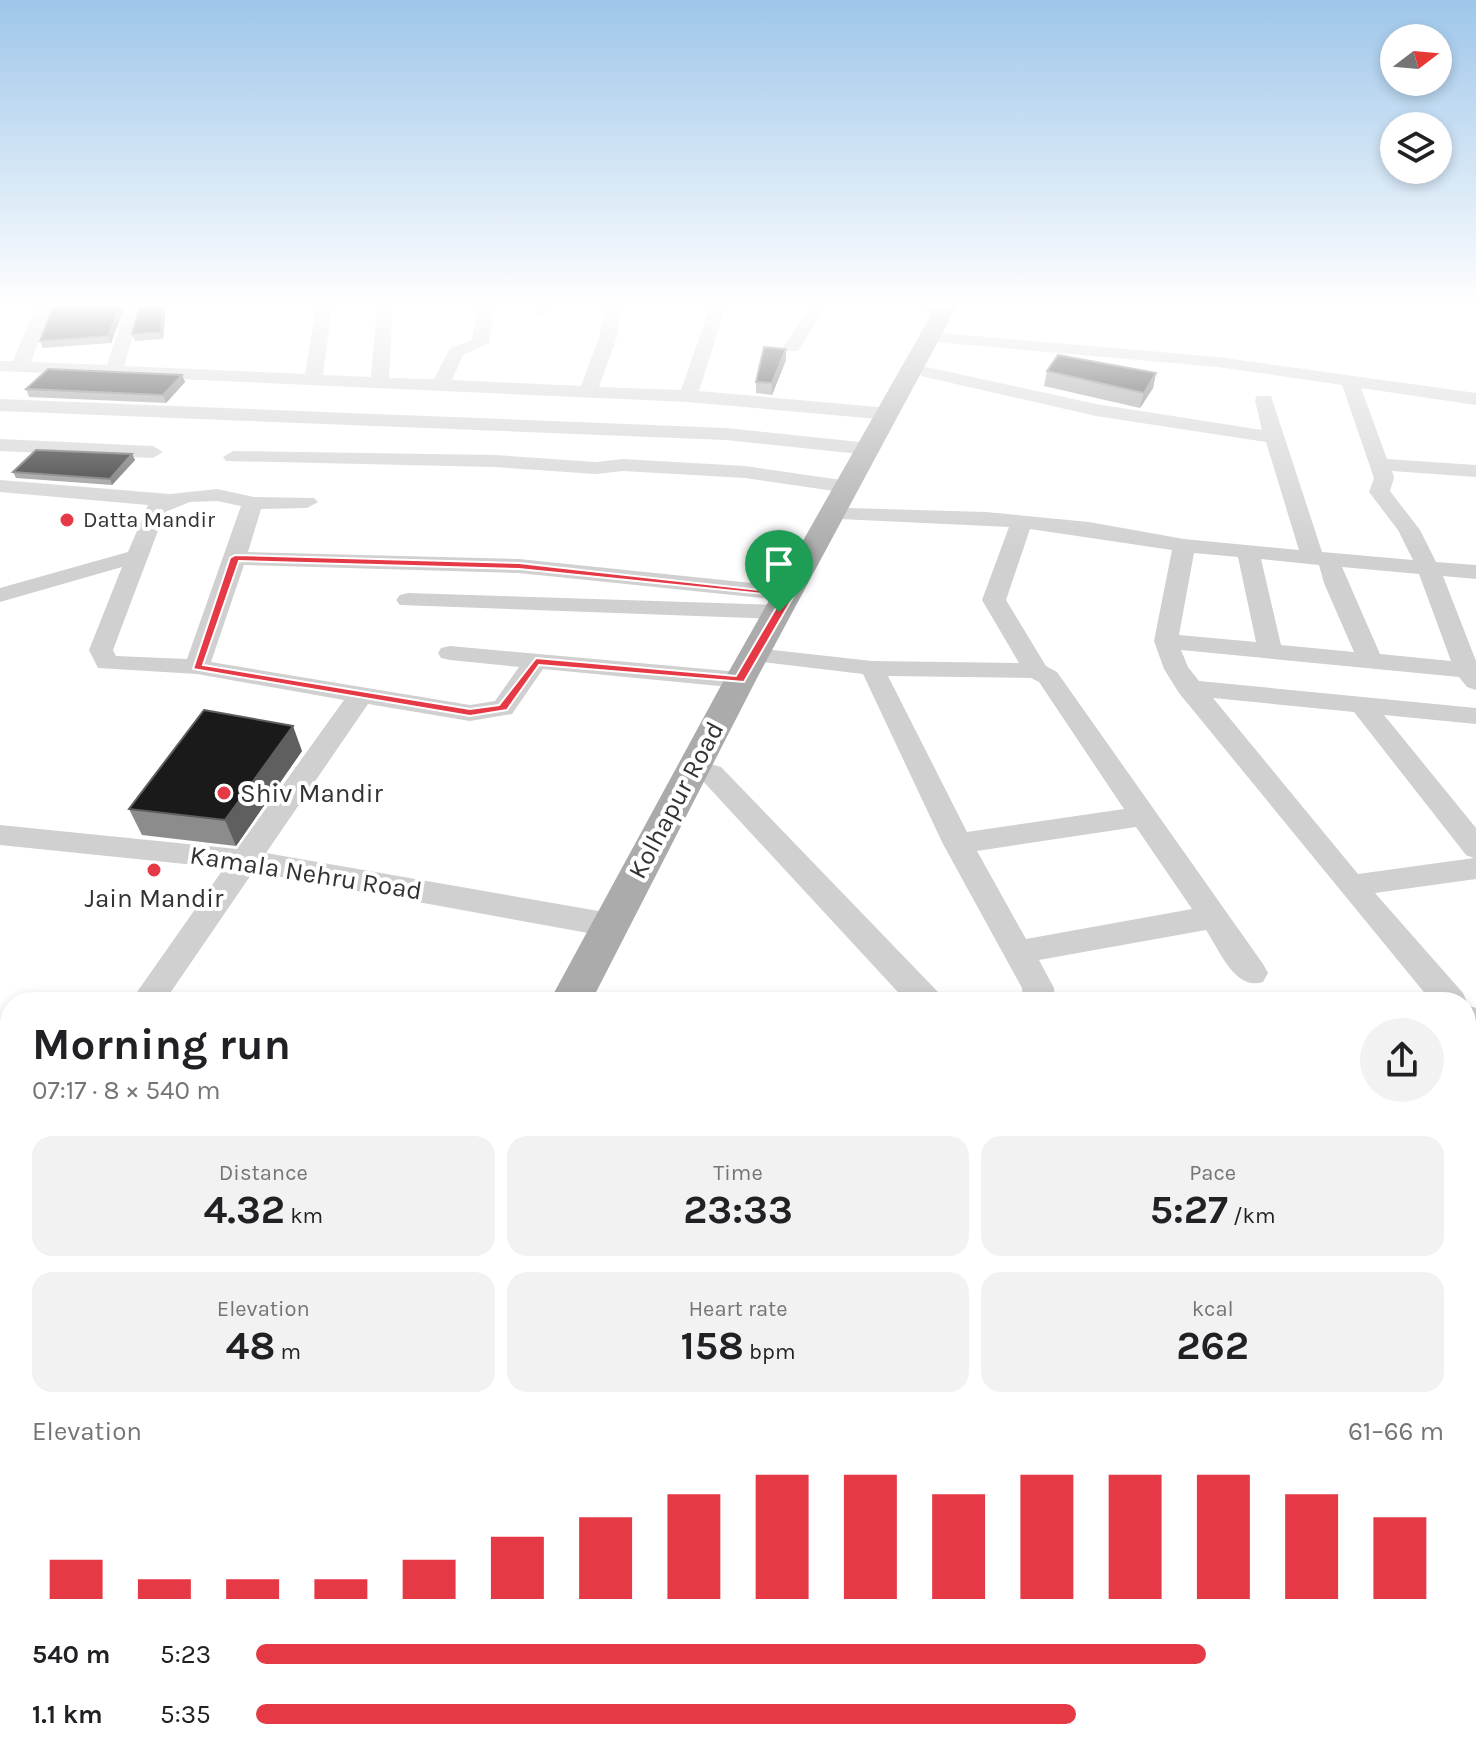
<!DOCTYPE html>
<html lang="en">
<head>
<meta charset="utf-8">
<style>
	:root { --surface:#fff; --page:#f2f2f2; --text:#202124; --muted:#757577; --accent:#e63946 }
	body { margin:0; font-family:Karla,sans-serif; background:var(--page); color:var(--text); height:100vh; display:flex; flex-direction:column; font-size:30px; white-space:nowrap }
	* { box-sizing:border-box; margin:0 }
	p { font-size:26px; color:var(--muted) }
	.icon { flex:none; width:44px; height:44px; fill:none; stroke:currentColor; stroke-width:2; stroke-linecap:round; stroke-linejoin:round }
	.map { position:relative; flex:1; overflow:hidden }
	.side { position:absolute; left:0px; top:992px; width:1476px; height:768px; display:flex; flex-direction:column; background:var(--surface); border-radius:32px 32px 0 0; box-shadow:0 4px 12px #0003 }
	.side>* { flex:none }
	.needle { width:52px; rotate:74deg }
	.fabs { position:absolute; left:1380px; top:24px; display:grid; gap:16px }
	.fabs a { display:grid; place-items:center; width:72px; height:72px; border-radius:50%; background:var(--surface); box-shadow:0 4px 12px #0003; font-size:40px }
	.pin { position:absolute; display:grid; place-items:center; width:68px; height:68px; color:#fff; margin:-82px -34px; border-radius:50% 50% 50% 0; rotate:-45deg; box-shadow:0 0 8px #0007 }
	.pin .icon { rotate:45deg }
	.round { display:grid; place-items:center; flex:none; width:84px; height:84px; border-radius:42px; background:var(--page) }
	.summary { display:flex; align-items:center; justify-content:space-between; height:136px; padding:0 32px }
	h1 { font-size:44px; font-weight:700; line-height:60px }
	.metrics { display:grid; grid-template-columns:repeat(3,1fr); gap:12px; height:136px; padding:8px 32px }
	.metrics div { display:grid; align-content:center; border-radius:20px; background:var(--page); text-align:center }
	.metrics b { font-size:40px; font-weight:700 }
	.metrics small { font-size:22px; font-weight:400 }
	.metrics p { font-size:22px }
	.chart { height:224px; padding:16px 32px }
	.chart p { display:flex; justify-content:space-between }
	.chart svg { width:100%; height:144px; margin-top:8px; stroke:var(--accent); stroke-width:6 }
	ul { padding:0 32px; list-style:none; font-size:26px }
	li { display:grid; grid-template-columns:128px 96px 1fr; align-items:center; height:60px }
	li i { height:20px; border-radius:10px; background:var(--accent) }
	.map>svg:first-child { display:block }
</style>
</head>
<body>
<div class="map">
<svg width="1476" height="1760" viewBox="0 0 1476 1760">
	<rect width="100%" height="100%" fill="#fff"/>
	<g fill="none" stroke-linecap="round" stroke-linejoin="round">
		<!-- minor -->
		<g fill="#d0d0d0" fill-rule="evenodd">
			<path d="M36,306h16l-21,56 76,3 19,-59h16l-18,60 181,8 11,-68h16l-9,69 48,2 6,-71h16l-4,72 45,1 16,-31 22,-8 6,-34h16l-5,37 -26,12 -11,25 129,6 18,-49 7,-31h16l-5,31 -18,50 82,3 29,-84h16l-27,85 190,17 9,6 -9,6 -201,-18 -688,-31v-10h13z"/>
			<path d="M535,306h17l-12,10 -8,-5z"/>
			<path d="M810,306h16l-28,45h-12l-3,-4z"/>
			<path d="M911,306h40l3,4 -8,5z"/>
			<path d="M930,332l288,25 258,36v12l-115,-17 26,71 89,6v12l-84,-6 2,7 -4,13 30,39 16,32 40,3v14l-33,-3 33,85v29l-9,-3 -8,-10 -278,-27 7,17 11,14 277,27v16l-92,-9 92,113v51l-101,14 88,100 4,9 -1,3 10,3v34l-10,-3v-37h-34l-253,-309 -15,-24 -10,-28 18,-91 -142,-21 -24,71 40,66 11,6 206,292 5,9 -5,9c-28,9 -43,-31 -57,-52l-167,30 15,28 1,14h-32l-1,-14 -79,-144 -80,-170 -117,-14 -3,-5 12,-7 117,13 147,2 -37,-63 27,-73 -169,-8 -3,-5 11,-6 138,4 103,10 95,17 115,11 -33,-108 -170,-26 -175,-40v-8l6,-1 169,37 166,26 -7,-30 2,-4h14l51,156 91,8 -15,-30 -29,-38 5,-14 -32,-93 -124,-18 -294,-26 -3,-4zM1194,553l44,4 18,85 -77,-7zM1261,559l58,6 5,18 30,69 -73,-7zM1342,567l77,7 32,87 -71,-7zM888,676l143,2 8,4 85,127 -157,23zM1213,698l141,14 112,143 8,3 -116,16zM1136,827l56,82 -166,30 -49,-88z"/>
			<path d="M0,399l726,29 143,15 10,6 -10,6 -143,-15 -726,-29z"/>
			<path d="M0,439l153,7 10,6 -10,6 -153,-7z"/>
			<path d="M233,451l262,4 101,7 27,-3 122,7 103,15 10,6 -10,6 -103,-15 -122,-7 -27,3 -101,-7 -269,-6 -3,-4z"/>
			<path d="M0,480l170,14 47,-5 37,8 60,1 4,4 -11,6 -46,1 -13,43 271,7 271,28 12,7 -12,7 -271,-28 -275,-8 -33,97 259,43 25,-4 24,-34 -69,-7 -9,-2 -3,-5 3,-5 9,-2 290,26 13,8 -13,8 -197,-19 -31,45 -42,7 -102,-17 -102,149 344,60 11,4 5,8 -5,8 -11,4 -357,-65 -89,130h-34l94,-134 -224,-23v-20l237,24 107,-149 -147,-26 -99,-6 -9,-18 33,-83 -122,35v-14l128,-36 20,-47 -148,-13zM217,501l24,5 -54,153 -71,-3 -3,-6 52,-138 25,-10z"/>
			<path d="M408,593l371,12 12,7 -12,7 -379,-14 -4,-5 4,-5z"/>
			<path d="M711,764l10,3 218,226 4,9h-36l-206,-223 -4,-6 4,-6z"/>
			<path d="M1470,1125l6,2v28l-10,3v-32z"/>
			<rect x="0" y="1246" width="10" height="36"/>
			<path d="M1466,1415l10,5v340h-30v-10h20z"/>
			<path d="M720,1750h79l4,10h-79z"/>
			<path d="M1166,1750h54l4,10h-54z"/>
		</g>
		<!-- major -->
		<g fill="#ababab" fill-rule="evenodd">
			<path d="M936,306h21l-201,374 -165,322h-42l175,-322z"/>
			<path d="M156,1750h103l-4,10h-103z"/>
		</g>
	</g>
	<!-- wall -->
	<g fill="#8c8c8c">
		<path d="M53,306h72l-14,37 -68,5 -3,-7z"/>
		<path d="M140,306h26l-3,33 -28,2 -3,-7z"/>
		<path d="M786,349v11l-14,35 -16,-2v-11z"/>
		<path d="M1047,371l109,2 -3,15 -13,20 -96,-22z"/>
		<path d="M182,375l3,7 -19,21 -137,-6 -3,-8z"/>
		<path d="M132,454l3,6 -23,25 -96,-7 -3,-6z"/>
		<path d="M302,751l-66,95 -94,-11 -13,-26z"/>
	</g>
	<!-- shaded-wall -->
	<g fill="#5f5f5f">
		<path d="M120,306h5l-14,37 -3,-7z"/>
		<path d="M163,306h3l-3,33 -2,-7z"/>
		<path d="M786,349v11l-14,35v-12z"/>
		<path d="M1156,373l-3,15 -13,20 4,-15z"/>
		<path d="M182,375l3,7 -19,21 -3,-8z"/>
		<path d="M132,454l3,6 -23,25 -2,-6z"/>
		<path d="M293,726l9,25 -66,95 -11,-26z"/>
	</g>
	<!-- building -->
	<g fill="#1a1a1a" stroke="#5f5f5f" stroke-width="2">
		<path d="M53,306h67l-12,30 -68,5z"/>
		<path d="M140,306h23l-2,26 -29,2z"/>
		<path d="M764,347l22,2 -14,34 -16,-1z"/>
		<path d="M1058,355l98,18 -12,20 -97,-22z"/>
		<path d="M48,369l134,6 -19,20 -137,-6z"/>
		<path d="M36,450l96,4 -22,25 -97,-7z"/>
		<path d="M204,710l89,16 -68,94 -96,-11z"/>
	</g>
	<!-- sky -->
	<linearGradient id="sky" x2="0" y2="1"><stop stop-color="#9ec6ea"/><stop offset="0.55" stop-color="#fff"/><stop offset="1" stop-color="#fff" stop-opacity="0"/></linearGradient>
	<rect width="1476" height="553" fill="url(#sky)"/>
	<!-- route -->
	<path fill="#e63946" stroke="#fff" stroke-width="2" fill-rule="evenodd" d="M235,555l284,8 276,31 -51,88 -205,-17 -32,45 -37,6 -277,-47 37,-111zM239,561l280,8 264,27 -47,80 -200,-18 -37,47 -29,4 -267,-44z"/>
	<!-- markers -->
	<g fill="#e63946" stroke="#fff" stroke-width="3">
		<circle cx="67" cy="520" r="8"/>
		<circle cx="224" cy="793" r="8"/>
		<circle cx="154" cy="870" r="8"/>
	</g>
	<g text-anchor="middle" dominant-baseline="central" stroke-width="8" stroke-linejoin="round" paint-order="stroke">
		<!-- far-poi labels -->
		<g font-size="22" fill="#333" stroke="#fff" text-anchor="start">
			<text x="83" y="520">Datta Mandir</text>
		</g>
		<!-- poi labels -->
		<g font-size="26" fill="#333" stroke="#fff" text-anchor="start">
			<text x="240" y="793">Shiv Mandir</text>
			<text x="154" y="898" text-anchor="middle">Jain Mandir</text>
		</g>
		<!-- street labels -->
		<g font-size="26" fill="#333" stroke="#fff">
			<text transform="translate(676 800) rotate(-62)">Kolhapur Road</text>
			<text transform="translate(306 873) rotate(9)">Kamala Nehru Road</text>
		</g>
	</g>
</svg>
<div class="fabs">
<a><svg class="needle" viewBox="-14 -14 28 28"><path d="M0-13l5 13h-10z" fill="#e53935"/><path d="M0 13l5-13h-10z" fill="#757577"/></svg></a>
<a><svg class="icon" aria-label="layers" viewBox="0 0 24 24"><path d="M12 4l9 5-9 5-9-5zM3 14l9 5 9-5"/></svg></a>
</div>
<div class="pin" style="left:779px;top:612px;background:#1e9e55"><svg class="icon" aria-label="arrive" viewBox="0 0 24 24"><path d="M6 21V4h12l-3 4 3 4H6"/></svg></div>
<section class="side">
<div class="summary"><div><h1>Morning run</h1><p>07:17 · 8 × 540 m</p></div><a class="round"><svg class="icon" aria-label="share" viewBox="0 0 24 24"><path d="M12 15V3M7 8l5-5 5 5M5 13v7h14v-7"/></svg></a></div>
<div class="metrics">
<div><p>Distance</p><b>4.32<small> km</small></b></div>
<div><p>Time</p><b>23:33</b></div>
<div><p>Pace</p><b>5:27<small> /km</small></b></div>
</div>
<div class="metrics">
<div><p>Elevation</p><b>48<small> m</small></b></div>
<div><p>Heart rate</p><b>158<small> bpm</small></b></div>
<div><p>kcal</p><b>262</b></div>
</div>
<div class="chart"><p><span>Elevation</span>61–66 m</p>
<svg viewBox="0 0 160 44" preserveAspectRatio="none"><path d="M5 44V32M15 44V38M25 44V38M35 44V38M45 44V32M55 44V25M65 44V19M75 44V12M85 44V6M95 44V6M105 44V12M115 44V6M125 44V6M135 44V6M145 44V12M155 44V19"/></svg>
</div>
<ul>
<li><b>540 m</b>5:23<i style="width:80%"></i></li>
<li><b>1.1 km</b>5:35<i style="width:69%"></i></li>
</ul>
</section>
</div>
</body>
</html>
